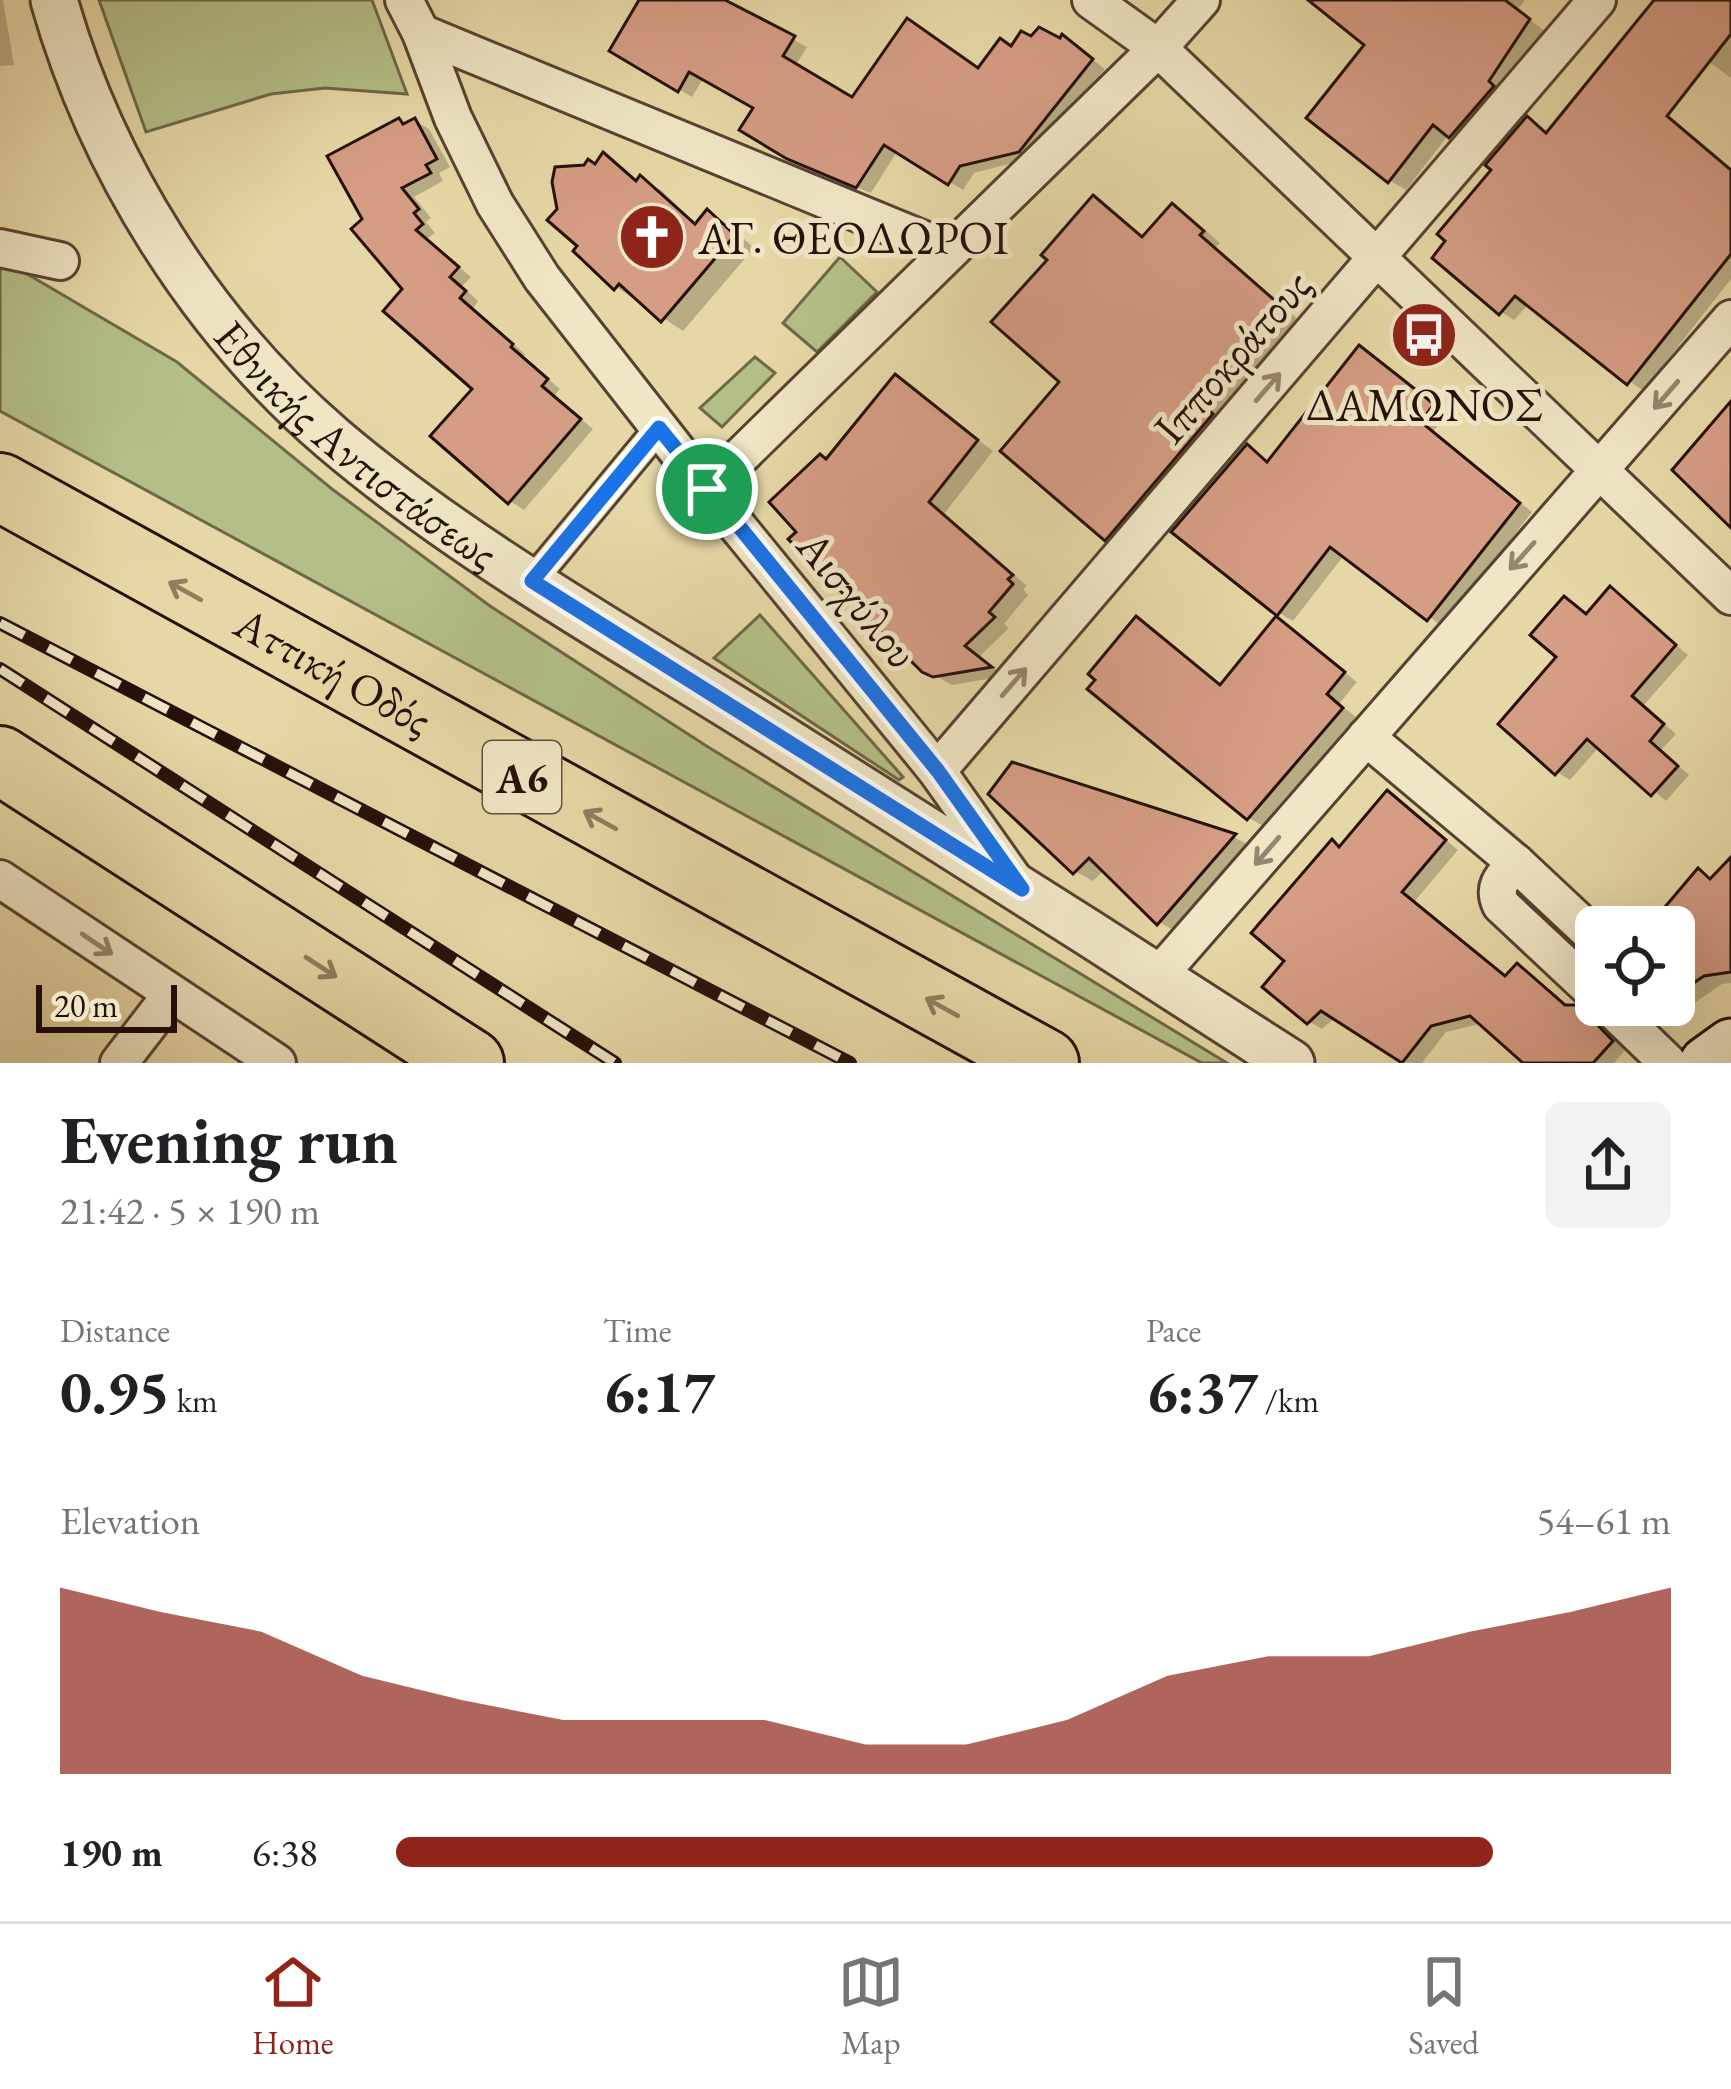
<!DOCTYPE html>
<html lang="en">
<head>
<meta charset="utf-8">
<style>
	:root { --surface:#fff; --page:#f2f2f2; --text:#202124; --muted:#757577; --line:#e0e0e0; --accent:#8f2418 }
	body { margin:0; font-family:"EB Garamond",serif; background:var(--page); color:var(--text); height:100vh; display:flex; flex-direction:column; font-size:45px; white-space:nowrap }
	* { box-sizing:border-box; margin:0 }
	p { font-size:39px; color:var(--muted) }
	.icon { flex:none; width:66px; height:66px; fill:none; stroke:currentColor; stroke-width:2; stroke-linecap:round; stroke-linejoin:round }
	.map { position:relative; height:1063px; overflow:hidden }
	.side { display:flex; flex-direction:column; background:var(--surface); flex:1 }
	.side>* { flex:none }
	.controls { position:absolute; left:1575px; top:906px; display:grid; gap:24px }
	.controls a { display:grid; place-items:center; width:120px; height:120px; border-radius:18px; background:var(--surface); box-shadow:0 12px 48px #0002; font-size:60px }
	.scale { position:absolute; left:36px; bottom:30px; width:141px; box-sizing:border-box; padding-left:12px; border:6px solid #261009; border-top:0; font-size:33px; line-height:42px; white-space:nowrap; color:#261009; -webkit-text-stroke:9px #efe6c5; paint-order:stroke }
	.pin { position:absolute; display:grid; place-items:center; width:102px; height:102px; color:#fff; margin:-51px; border:6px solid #fff; border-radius:50%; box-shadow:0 3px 12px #0007 }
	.round { display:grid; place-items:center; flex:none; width:126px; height:126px; border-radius:18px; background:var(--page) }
	.head { display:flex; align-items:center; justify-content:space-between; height:204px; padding:0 60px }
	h1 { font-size:66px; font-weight:700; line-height:90px }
	.metrics { display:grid; grid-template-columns:repeat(3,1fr); gap:18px; height:204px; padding:12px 60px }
	.metrics div { display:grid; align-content:center }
	.metrics b { font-size:60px; font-weight:700 }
	.metrics small { font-size:33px; font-weight:400 }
	.metrics p { font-size:33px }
	.chart { height:336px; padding:24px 60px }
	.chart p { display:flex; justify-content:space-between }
	.chart svg { width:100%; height:216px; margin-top:12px; fill:var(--accent); opacity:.7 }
	ul { padding:0 60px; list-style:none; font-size:39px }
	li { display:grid; grid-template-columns:192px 144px 1fr; align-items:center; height:90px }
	li i { height:30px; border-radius:15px; background:var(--accent) }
	.menu { display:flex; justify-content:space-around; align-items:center; height:168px; border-top:3px solid var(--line); background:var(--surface); font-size:33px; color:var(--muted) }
	.menu a { display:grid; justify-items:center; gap:6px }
	.menu .on { color:var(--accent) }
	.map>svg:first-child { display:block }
</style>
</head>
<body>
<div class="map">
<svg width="1731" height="1063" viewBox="0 0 1731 1063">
	<rect width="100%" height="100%" fill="#e6d8a6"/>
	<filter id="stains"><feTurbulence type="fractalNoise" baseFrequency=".00167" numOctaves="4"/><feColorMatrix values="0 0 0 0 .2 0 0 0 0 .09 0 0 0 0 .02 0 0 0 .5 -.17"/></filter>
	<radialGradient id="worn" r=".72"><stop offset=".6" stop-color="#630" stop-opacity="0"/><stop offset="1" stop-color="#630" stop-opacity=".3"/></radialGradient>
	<!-- green -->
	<g fill="#b4bf87" stroke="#6d6848" stroke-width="3">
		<path d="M99,0h273l35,94 -82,-6 -54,6 -125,38z"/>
		<path d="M840,257l37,35 -60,60 -34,-29z"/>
		<path d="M0,258l177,104 155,127 158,117 218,141 519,316h-25l-1202,-652z"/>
		<path d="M755,357l20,16 -53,54 -22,-19z"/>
		<path d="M760,615l143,162 -4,3 -185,-122z"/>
	</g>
	<!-- shadow -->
	<g fill="#0003">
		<path d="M0,0h3l11,65 -14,1z"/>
		<path d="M642,0h79l86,47 -12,19 58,35 127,-30 33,-22 63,-3 29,23 -72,89 -59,15 -11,17 -65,-40 -27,43 -67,-27 -47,-59 -53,-30 -12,20 -79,-47z"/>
		<path d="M1312,0h213l-8,10 28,21 -78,114 -18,-11 -43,56 -17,-10 -20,-136z"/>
		<path d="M1658,0h73v78l-85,-63z"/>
		<path d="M1619,74l112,96v109l-88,112 -114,-87 -15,16 -13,-8 -6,-143 33,-49 21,14z"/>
		<path d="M399,121l8,5 8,-5 14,8 21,38 -11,6 4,8 -29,16 17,21 -5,4 9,11 -8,6 44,38 -9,9 16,15 -5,7 52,46 -2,3 37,32 -6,7 39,33 -69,81 -14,-9 -34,-113 -70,-99 -40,-69z"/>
		<path d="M604,156l35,25 22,9 37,35 10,-12 21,12 25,23 -71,83 -67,-44 -19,-120z"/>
		<path d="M1094,199l51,39 28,-31 17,10 30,26 -4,4 86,76 -178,225 -18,-10 -42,-156 -12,-122z"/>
		<path d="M1374,357l72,57 -13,18 99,80 -89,115 -98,-73 -52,67 -14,-8 -32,-165 23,15z"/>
		<path d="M895,378l98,73 -49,63 83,72 -4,3 5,6 -24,29 5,4 -30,29 25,19 -52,9 -28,-15 -124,-138 28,-70z"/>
		<path d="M1610,590l78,65 -45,51 33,28 -15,16 28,25 -23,26 -66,-55 -30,34 -13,-8 8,-172 23,16z"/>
		<path d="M1150,628l72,58 68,-58 67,54 -18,22 17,13 -93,109 -14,-8z"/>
		<path d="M1013,766l221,71 17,9 -74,86 -18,-10 -54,-53 -12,12 -18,-10z"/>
		<path d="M1401,802l57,48 -44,52 93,76 11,-11 59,48 2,-2 24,13 22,24 -11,13h-86l-45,-40 -37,9 -24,31h-14l-72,-46 -14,12 -14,-8 -20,-60 45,-118 9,5z"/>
		<path d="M1731,861v122l-9,1 -54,37 -23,-16h29v-78h-22l47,-55 14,8z"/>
	</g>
	<!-- building -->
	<g fill="#d59d84" stroke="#261009" stroke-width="3">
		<path d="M639,0h86l70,36 -12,20 69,41 55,-79 71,50 22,-30 11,8 10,-15 10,5 8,-9 21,11 2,-4 31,25 -74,93 -59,14 -12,19 -64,-40 -28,43 -69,-29 -48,-29 14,-22 -64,-36 -11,20 -69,-41z"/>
		<path d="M1308,0h197l25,19 -41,62 5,5 -45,52 -16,-13 -45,58 -82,-65 58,-73z"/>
		<path d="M1654,0h77v34l-64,82 64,54v84l-104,131 -112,-89 -16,19 -67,-57 13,-17 -8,-7 54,-64 -6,-5 42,-49 19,17z"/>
		<path d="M399,118l4,6 12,-6 22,41 -11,6 5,8 -29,15 17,21 -5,4 9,11 -7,6 43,37 -9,10 16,14 -6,7 53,46 -2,3 37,32 -6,7 39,33 -73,85 -78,-68 42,-47 -89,-78 19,-22 -51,-60 11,-10 -35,-63z"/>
		<path d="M603,152l33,29 4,-6 55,49 12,-15 28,26 -74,87 -42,-38 -5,6 -41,-39 4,-5 -30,-26 10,-11 -5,-27 3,-15 29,-2 4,-6 7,5z"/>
		<path d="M1093,195l49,42 30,-34 32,28 -4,4 87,76 -80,98 6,5 -108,127 -105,-90 59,-69 -68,-60 56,-62 -6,-5z"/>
		<path d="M1359,345l75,59 -13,18 99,81 -93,118 -97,-74 -53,69 -106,-84 76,-88 20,18z"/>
		<path d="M895,374l83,66 -49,62 84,73 -5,4 5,5 -24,28 6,5 -30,29 27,21 -59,10 -11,-5 -134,-133 8,-7 -27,-30 51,-48 6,5z"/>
		<path d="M1731,401v127l-59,-58z"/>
		<path d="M1610,586l66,59 -44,51 32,28 -14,17 28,25 -27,30 -64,-57 -32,36 -57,-51 58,-67 -26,-22 34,-39 22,18z"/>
		<path d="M1136,616l84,69 56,-69 69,56 -18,22 16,14 -96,112 -160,-131 8,-9 -7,-6z"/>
		<path d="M1012,762l224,72 -79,91 -68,-67 -16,16 -85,-80z"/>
		<path d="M1387,790l59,50 -44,52 103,84 12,-13 48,42h10l13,10 25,26 -20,22h-70l-53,-47 -39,10 -29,37 -81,-52 -14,13 -45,-37 22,-26 -33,-28 81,-94 7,8z"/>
		<path d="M1731,857v115l-27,4 -30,20v-69h-26l50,-59 12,11z"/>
	</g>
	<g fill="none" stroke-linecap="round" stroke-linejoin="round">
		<!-- pedestrian casing -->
		<g stroke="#564230" stroke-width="33">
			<path id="pedestrian" d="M532,581l127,-153"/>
		</g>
		<!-- minor casing -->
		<g stroke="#564230" stroke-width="42">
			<g id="minor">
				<path d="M404,0l17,33 32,85 42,86 47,74 165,211 230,282 75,106"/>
				<path d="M1091,0l67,48 573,548"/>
				<path d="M421,33l527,217"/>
				<path d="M0,248l60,13"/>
				<path d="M707,489l451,-441 43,-48"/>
				<path d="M1366,737l150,126 80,75"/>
				<path d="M937,771l660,-771"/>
				<path d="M1516,863c-13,14 -24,23 -15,42l95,89"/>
				<path d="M0,879l277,184"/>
				<path d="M1158,976l573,-657"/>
				<path d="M1608,1005l60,58"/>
				<path d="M119,1063l53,-69"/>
			</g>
		</g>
		<!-- tertiary casing -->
		<g stroke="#564230" stroke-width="51">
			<g id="tertiary">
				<path id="s1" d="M54,0c47,166 147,326 279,439 133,113 290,199 437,292 175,110 348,220 521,332"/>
			</g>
		</g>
		<!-- secondary casing -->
		<g stroke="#261009" stroke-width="57">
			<path id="secondary" d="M1706,1063l25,-18"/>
		</g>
		<!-- motorway casing -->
		<g stroke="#261009" stroke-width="72">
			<g id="motorway">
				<path id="s2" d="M0,487l1045,576"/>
				<path d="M0,760l470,303"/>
			</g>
		</g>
		<!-- pedestrian -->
		<use href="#pedestrian" stroke="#efe6c5" stroke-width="27"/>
		<!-- minor -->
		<use href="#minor" stroke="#efe6c5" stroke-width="36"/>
		<!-- tertiary -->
		<use href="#tertiary" stroke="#efe6c5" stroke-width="45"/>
		<!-- secondary -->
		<use href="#secondary" stroke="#efe6c5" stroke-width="51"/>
		<!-- motorway -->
		<use href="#motorway" stroke="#e6d8a6" stroke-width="66"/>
		<!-- rail casing -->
		<g stroke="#261009" stroke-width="14">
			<g id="rail">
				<path d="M0,623l850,440"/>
				<path d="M0,669l615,394"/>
			</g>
		</g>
		<!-- rail -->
		<use href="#rail" stroke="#efe6c5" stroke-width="9" stroke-dasharray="27" stroke-linecap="butt"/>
	</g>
	<!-- one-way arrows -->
	<defs><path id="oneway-shaft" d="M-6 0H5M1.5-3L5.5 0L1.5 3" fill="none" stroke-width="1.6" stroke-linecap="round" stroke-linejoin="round" transform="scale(3)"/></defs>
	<g stroke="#958670">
		<use href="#oneway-shaft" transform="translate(1268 387) rotate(-49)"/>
		<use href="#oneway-shaft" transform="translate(1666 395) rotate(131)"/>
		<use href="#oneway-shaft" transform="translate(1522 556) rotate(132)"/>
		<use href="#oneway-shaft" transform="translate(1014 682) rotate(-49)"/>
		<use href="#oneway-shaft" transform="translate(1267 851) rotate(131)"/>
		<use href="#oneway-shaft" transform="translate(97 944) rotate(34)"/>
	</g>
	<g stroke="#907e5f">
		<use href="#oneway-shaft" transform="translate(185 591) rotate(-151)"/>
		<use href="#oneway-shaft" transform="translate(600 820) rotate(-151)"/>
		<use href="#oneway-shaft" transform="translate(321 967) rotate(33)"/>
		<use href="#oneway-shaft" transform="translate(942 1007) rotate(-151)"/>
	</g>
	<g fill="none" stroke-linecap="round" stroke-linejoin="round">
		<!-- route casing -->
		<g stroke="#fff" stroke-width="24">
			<path id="route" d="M659,428l279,343 84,118 -490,-308z"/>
		</g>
		<!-- route -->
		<use href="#route" stroke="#1a73e8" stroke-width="15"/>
	</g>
	<!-- icons -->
	<defs>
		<g id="church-disc" transform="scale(3.45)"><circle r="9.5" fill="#8f2418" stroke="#efe6c5"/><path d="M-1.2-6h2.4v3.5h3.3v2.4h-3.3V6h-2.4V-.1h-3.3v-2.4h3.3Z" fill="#fff"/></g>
		<g id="bus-disc" transform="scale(3.45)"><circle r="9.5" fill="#8f2418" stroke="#efe6c5"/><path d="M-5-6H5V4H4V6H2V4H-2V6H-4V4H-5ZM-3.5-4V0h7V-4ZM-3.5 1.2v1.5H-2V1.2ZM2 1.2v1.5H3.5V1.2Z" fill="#fff"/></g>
	</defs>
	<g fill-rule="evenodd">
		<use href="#church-disc" x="652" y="237"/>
		<use href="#bus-disc" x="1424" y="335"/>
	</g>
	<g text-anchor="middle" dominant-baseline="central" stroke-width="10" stroke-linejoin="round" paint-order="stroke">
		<!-- shield labels -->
		<rect fill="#efe6c5" stroke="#625041" stroke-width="3" x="483" y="741" width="78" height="72" rx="9"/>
		<g font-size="42" font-weight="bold" fill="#261009">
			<text x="522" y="777">Α6</text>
		</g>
		<!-- poi labels -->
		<g font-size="45" fill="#261009" stroke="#efe6c5" text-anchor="start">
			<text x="698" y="237">ΑΓ. ΘΕΟΔΩΡΟΙ</text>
			<text x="1424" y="404" text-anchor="middle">ΔΑΜΩΝΟΣ</text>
		</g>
		<!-- street labels -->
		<g font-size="45" fill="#261009" stroke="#efe6c5">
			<text transform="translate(1232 356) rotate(-49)">Ιπποκράτους</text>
			<text stroke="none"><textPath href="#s1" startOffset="549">Εθνικής Αντιστάσεως</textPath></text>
			<text transform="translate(858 599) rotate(51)">Αισχύλου</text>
			<text stroke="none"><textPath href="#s2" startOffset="381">Αττική Οδός</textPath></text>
		</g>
	</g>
	<rect width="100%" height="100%" filter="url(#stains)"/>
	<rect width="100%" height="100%" fill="url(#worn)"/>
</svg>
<div class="controls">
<a><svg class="icon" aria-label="locate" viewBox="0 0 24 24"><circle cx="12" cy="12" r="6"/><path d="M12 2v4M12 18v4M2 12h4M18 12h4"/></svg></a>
</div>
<div class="scale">20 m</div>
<div class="pin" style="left:707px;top:489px;background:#1e9e55"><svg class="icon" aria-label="arrive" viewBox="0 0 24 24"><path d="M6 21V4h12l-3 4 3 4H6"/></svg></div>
</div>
<section class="side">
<div class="head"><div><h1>Evening run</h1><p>21:42 · 5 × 190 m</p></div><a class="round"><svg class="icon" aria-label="share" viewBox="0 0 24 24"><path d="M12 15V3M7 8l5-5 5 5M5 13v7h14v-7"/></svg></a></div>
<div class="metrics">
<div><p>Distance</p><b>0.95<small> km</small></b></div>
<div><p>Time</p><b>6:17</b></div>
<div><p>Pace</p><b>6:37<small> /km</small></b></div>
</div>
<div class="chart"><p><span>Elevation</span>54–61 m</p>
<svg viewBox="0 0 160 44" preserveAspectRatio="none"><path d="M0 44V6L10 11L20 15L30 24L40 29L50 33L60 33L70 33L80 38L90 38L100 33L110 24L120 20L130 20L140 15L150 11L160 6V44z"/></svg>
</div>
<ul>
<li><b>190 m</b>6:38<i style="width:86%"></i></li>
</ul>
</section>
<nav class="menu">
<a class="on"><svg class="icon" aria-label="home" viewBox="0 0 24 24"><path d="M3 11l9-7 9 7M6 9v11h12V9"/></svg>Home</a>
<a><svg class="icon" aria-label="map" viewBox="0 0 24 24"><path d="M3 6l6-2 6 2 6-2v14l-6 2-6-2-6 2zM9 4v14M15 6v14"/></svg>Map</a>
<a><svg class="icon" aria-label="saved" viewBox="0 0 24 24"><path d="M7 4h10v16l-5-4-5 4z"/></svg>Saved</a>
</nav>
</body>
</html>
